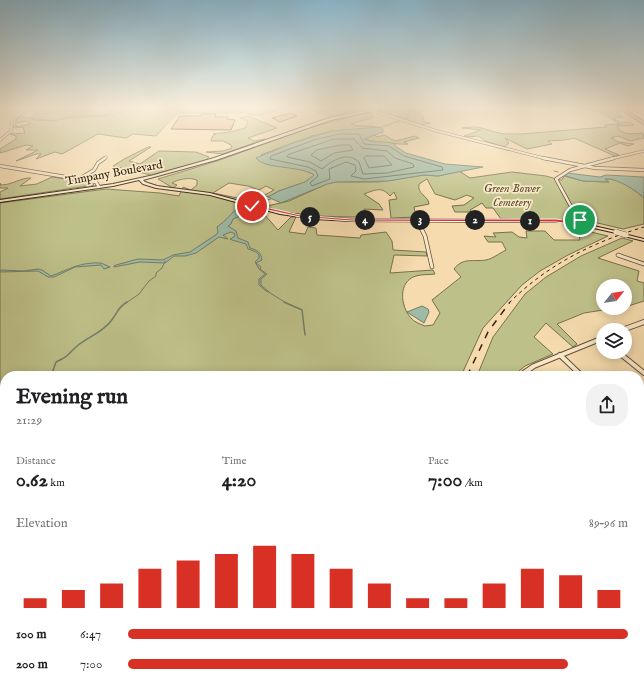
<!DOCTYPE html>
<html lang="en">
<head>
<meta charset="utf-8">
<style>
	:root { --surface:#fff; --page:#f2f2f2; --text:#202124; --muted:#757577; --accent:#d93025 }
	body { margin:0; font-family:"IM FELL English",serif; background:var(--page); color:var(--text); height:100vh; display:flex; flex-direction:column; font-size:15px; white-space:nowrap }
	* { box-sizing:border-box; margin:0 }
	p { font-size:13px; color:var(--muted) }
	.icon { flex:none; width:22px; height:22px; fill:none; stroke:currentColor; stroke-width:2; stroke-linecap:round; stroke-linejoin:round }
	.map { position:relative; flex:1; overflow:hidden }
	.side { position:absolute; left:0px; top:371px; width:644px; height:316px; display:flex; flex-direction:column; background:var(--surface); border-radius:16px 16px 0 0; box-shadow:0 2px 10px #0003 }
	.side>* { flex:none }
	.needle { width:26px; rotate:60deg }
	.buttons { position:absolute; left:596px; top:279px; display:grid; gap:8px }
	.buttons a { display:grid; place-items:center; width:36px; height:36px; border-radius:50%; background:var(--surface); box-shadow:0 2px 10px #0003; font-size:20px }
	.pin { position:absolute; display:grid; place-items:center; width:34px; height:34px; color:#fff; margin:-17px; border:2px solid #fff; border-radius:50%; box-shadow:0 1px 4px #0007 }
	.km { position:absolute; width:20px; height:20px; margin:-10px; border-radius:50%; background:#222; color:#fff; font-size:11px; line-height:20px; text-align:center }
	.round { display:grid; place-items:center; flex:none; width:42px; height:42px; border-radius:16px; background:var(--page) }
	.overview { display:flex; align-items:center; justify-content:space-between; height:68px; padding:0 16px }
	h1 { font-size:22px; font-weight:800; line-height:30px }
	.figures { display:grid; grid-template-columns:repeat(3,1fr); gap:6px; height:68px; padding:4px 16px }
	.figures div { display:grid; align-content:center }
	.figures b { font-size:20px; font-weight:800 }
	.figures small { font-size:11px; font-weight:400 }
	.figures p { font-size:11px }
	.chart { height:112px; padding:8px 16px }
	.chart p { display:flex; justify-content:space-between }
	.chart svg { width:100%; height:72px; margin-top:4px; stroke:var(--accent); stroke-width:6 }
	ul { padding:0 16px; list-style:none; font-size:13px }
	li { display:grid; grid-template-columns:64px 48px 1fr; align-items:center; height:30px }
	li i { height:10px; border-radius:5px; background:var(--accent) }
	.map>svg:first-child { display:block }
</style>
</head>
<body>
<div class="map">
<svg width="644" height="687" viewBox="0 0 644 687">
	<rect width="100%" height="100%" fill="#f5dbae"/>
	<filter id="stains"><feTurbulence type="fractalNoise" baseFrequency=".005" numOctaves="4"/><feColorMatrix values="0 0 0 0 .2 0 0 0 0 .09 0 0 0 0 .02 0 0 0 .5 -.17"/></filter>
	<radialGradient id="worn" r=".72"><stop offset=".6" stop-color="#630" stop-opacity="0"/><stop offset="1" stop-color="#630" stop-opacity=".3"/></radialGradient>
	<!-- green -->
	<g fill="#bec089" stroke="#78704b">
		<path d="M31,107h57l-54,8 3,-3 -11,-2z"/>
		<path d="M94,107l9,1 184,-1c-12,2 -31,14 -41,5l1,-3h-33l-1,2h31l-1,2h-66l-21,23 -23,-2 -7,4 -28,-4 -36,20 -7,-2 -19,7 5,-5h-5l-20,7 22,-11h-12l7,-4 -7,-1 -26,8v-4l16,-10v-3l-6,-2 15,-1 -2,-6 -9,1 -1,-3h3l1,2 13,-3 -2,-3 -13,2 4,-7c8,1 10,3 17,4 19,2 39,-2 55,-10h-11z"/>
		<path d="M302,107h57l4,2 -34,7z"/>
		<path d="M397,107h39l-22,4 9,5 1,3 -2,2 8,2 -10,2 -41,-14z"/>
		<path d="M577,107h20l4,3 17,1 2,1 -4,1 7,4 -10,1 8,5 9,-1 4,3 -17,1c5,10 16,8 26,7l1,5 -14,3 -12,-5 -7,2 8,4 15,2 -6,2 -8,-3 -15,6 14,6 -4,1 -41,-18c-10,3 -16,2 -26,3l4,3 -25,5 -22,-11 4,5 -4,4 -20,-6 -6,-5 -13,1 -2,-1 17,-6 -19,-2c19,-3 20,1 37,5 1,1 18,1 22,1l85,-7 -1,-2 15,-1 -20,-12z"/>
		<path d="M370,113l2,1v4l-21,6c9,4 19,0 27,4l-46,3 -20,5 -51,19 7,9 32,5 15,6 -10,7 -26,9 -11,6 -5,-1 11,-6 -8,-4 -7,4 -11,-4 -19,-3 -16,10 39,8 9,9 6,2 -3,2 14,16 13,-13h5l-7,15 16,2 3,-7 8,1 1,7 43,3 1,-3 25,-3 6,9 1,9 33,2 1,4 -33,-1 -4,18 43,-3 2,4c-5,1 -13,0 -19,2 -18,5 -16,30 -5,42 3,4 9,6 14,8l8,-1 7,-12 -8,-13 29,-23 -7,-8c9,-12 19,-7 32,-9 6,-1 14,-7 20,-10l-4,-8h-14l-4,-6 12,1 -3,-4 19,-1 7,5 8,1 -1,-7h19l9,9h26l-2,-11 30,7 -40,19 -28,16 -18,14 -39,43 -22,48h-456v248l-5,1v-422l106,-14 54,4 19,3 4,-9 8,3 6,-5v-5c-8,-3 -18,-1 -25,3l5,2 -4,3 -15,-9 59,-18 92,-33 52,-14z"/>
		<path d="M248,116l29,12 -29,10 6,3 11,-2 -42,15 -17,-2 17,-1 9,-3 -1,-3 -8,-4h-12l1,-4 4,-3h-3l17,-2 15,-4 3,-7 -8,-3z"/>
		<path d="M374,135l3,2 7,-2 11,6 20,-5 4,2 -15,4 4,2c-5,1 -41,-3 -44,-5z"/>
		<path d="M148,147h3l-22,14 11,3 19,-13 37,1 13,5 -4,4 -54,14 -38,-9 13,-8z"/>
		<path d="M459,171l11,7 42,-6 34,4 14,4h2l2,-4 19,5 26,1 -4,-3c12,-2 31,11 39,19v26l-21,5 -34,-8 -6,-3 -11,2 -71,-1 -8,-11h-7l-4,-5 -12,7 1,2h-16l-3,-6 12,-1 10,-7 -7,-3 -12,5 -20,-6 -8,-15 -8,5c-2,11 9,11 10,20l-15,3 2,10 -25,1 -2,-18 8,-1 -3,-7 -4,4c-8,-10 -15,-6 -26,-2l15,10 4,6 -19,-1 1,8c-20,0 -82,0 -98,-11l22,-5 38,-17 9,-2h42l46,-7 14,1z"/>
		<path d="M52,177l40,6 2,2 -94,14v-7l8,-4h-8v-5l1,2c11,0 21,-8 30,-7l-11,8 17,-2z"/>
		<path d="M622,238l11,3 -35,17 41,13 -2,10 7,2v18l-19,6v-21h-22v22h13l-32,5 -27,11 20,20 -4,3 -27,-24 -12,14 19,17 -28,12 -12,10h-36l16,-39 32,-43 21,-17 35,-21z"/>
		<path d="M5,647v35h38l-5,5h-38v-39z"/>
	</g>
	<!-- water -->
	<g fill="#9dbba7" stroke="#737d69" fill-rule="evenodd">
		<path d="M88,107l22,1 3,2c11,-4 23,-1 34,0 11,0 22,-3 32,-3l-25,4h-25l-29,6h-34l-11,4 -26,-3 5,-3zM97,108l14,2v3l-7,2 -21,1 10,-6h-13z"/>
		<path d="M379,127l4,2v3l-19,7c10,5 21,1 31,5v2l11,7 39,11 38,3 -45,9 -14,-1 -36,6 -52,1 -9,2 -46,19 -13,-6 11,-6 26,-9 9,-7c-14,-10 -49,-5 -58,-17l37,-15 39,-12z"/>
		<path d="M567,173l33,4 6,-2 38,2v21c-7,-7 -29,-21 -39,-19l4,3 -26,-1 -20,-6z"/>
		<path d="M241,205l11,4 -5,4 -14,6 -2,5 -3,2 8,5 2,7 10,4 2,6c7,2 11,4 12,12l-6,3 5,4 -1,2 7,5 -6,5v6l8,7 -3,-1 -7,-6v-6l6,-5 -6,-5 -4,-7 4,-4c1,-6 -6,-7 -11,-9l-2,-5 -14,-4 -2,-1 4,-2 1,-3 -4,-2 -8,3 5,4 -9,-2 -23,16 -11,3h-11l-9,7 -25,-1 -26,5v-1l2,-1 22,-6 25,1 10,-5 17,-3 27,-18 1,-2 -1,-5c10,-7 14,-14 24,-22z"/>
		<path d="M101,263l9,4 -6,2 -3,-4 -26,2 -21,10h-6l-10,-6 -38,1 1,-2 23,1 14,-2 4,1 9,6c19,-7 28,-14 50,-13z"/>
		<path d="M422,306l6,3 1,3 -5,11 -17,-11z"/>
	</g>
	<g fill="none" stroke-linecap="round" stroke-linejoin="round">
		<!-- shore -->
		<g stroke="#686e5a" stroke-width="1">
			<path d="M340,134h19l5,10 25,2 15,10 38,11 1,3 -79,9 -13,-3 5,-5 -1,-6 -9,-3 -17,7 1,10 -18,7 -2,-3 8,-7 -2,-5 -8,-4 -38,-8 1,-3 43,-16z"/>
			<path d="M334,139h20l8,9 25,3 8,7 18,6 1,3 -27,6 -24,1 -4,-12c-12,-11 -26,-2 -37,7l-12,-7 -23,-5 1,-2z"/>
			<path d="M341,145h9l3,5 -19,3 -13,8 -10,-6 6,-5z"/>
			<path d="M366,156h18l8,9 -23,3 -5,-10z"/>
		</g>
		<!-- stream-far2 -->
		<g stroke="#737d69" stroke-width="1">
			<path d="M46,107l-1,2 6,4"/>
			<path d="M111,109l16,1"/>
			<path d="M410,111l11,1 14,-5"/>
			<path d="M62,112l2,-5"/>
			<path d="M379,128l29,-10 2,-8 -10,-3"/>
			<path d="M554,171l4,1"/>
			<path d="M251,204l20,-5"/>
			<path d="M267,291l19,12"/>
			<path d="M126,303l13,-9 10,-13 7,-5v-3l6,-5 3,-7"/>
		</g>
		<!-- stream-far1 -->
		<g stroke="#737d69" stroke-width="1.5">
			<path d="M284,302l18,8 3,25"/>
			<path d="M51,376l5,-14c13,-6 10,-6 20,-15 11,-10 25,-13 35,-26 7,-9 6,-13 16,-19"/>
		</g>
		<!-- stream -->
		<path stroke="#737d69" stroke-width="2.5" d="M0,663l5,-5"/>
	</g>
	<!-- building -->
	<g fill="#e3ab82" stroke="#33200d">
		<path d="M290,113l7,3 -17,6 -8,-4z"/>
		<path d="M202,114h14l-1,3h13l-1,2 8,1 -4,10 -60,-1 9,-13h21z"/>
	</g>
	<g fill="none" stroke-linecap="round" stroke-linejoin="round">
		<!-- street-far5 casing -->
		<g stroke="#644f35" stroke-width="3">
			<g id="street-far5">
				<path d="M361,107l76,24 110,28"/>
				<path d="M626,107l18,6"/>
				<path d="M0,140l11,-9 1,-11 17,-13"/>
				<path d="M104,159l2,-2"/>
				<path d="M610,159l34,-8"/>
			</g>
		</g>
		<!-- street-far4 casing -->
		<g stroke="#644f35" stroke-width="4">
			<g id="street-far4">
				<path d="M543,158l52,10 49,2"/>
				<path d="M0,166l96,16 3,5"/>
				<path d="M79,179l15,-9 4,-7 7,-5"/>
				<path d="M417,220l1,3"/>
				<path d="M580,223l-24,-44 14,-9 44,-12"/>
			</g>
		</g>
		<!-- street-far3 casing -->
		<g stroke="#644f35" stroke-width="4.5">
			<g id="street-far3">
				<path d="M418,222l7,14 7,31"/>
				<path d="M580,222l1,2"/>
				<path d="M618,255l26,9"/>
			</g>
		</g>
		<!-- street-far2 casing -->
		<g stroke="#644f35" stroke-width="6">
			<g id="street-far2">
				<path d="M622,330l22,-8"/>
				<path d="M618,352l26,21"/>
				<path d="M560,355l22,21"/>
				<path d="M519,376l15,-10 69,-28"/>
			</g>
		</g>
		<!-- street-far1 casing -->
		<g stroke="#644f35" stroke-width="7">
			<g id="street-far1">
				<path d="M639,409l5,-3"/>
				<path d="M639,427l5,5"/>
			</g>
		</g>
		<!-- street casing -->
		<g stroke="#644f35" stroke-width="8">
			<g id="street">
				<path d="M639,531h5"/>
				<path d="M639,600l5,12"/>
				<path d="M323,682v5"/>
				<path d="M555,682l2,5"/>
				<path d="M160,687l14,-5"/>
			</g>
		</g>
		<!-- secondary casing -->
		<g stroke="#33200d" stroke-width="2">
			<g id="secondary">
				<path d="M385,107h6l-60,13 -115,40 -73,20 2,2 12,4 53,7 70,19 35,5 36,2 216,1 49,11 2,1 -2,1 -49,-11 -216,-1 -36,-2 -35,-5 -70,-19 -54,-7 -13,-4 -4,-4 -26,6 -113,16v-2l113,-16 41,-9 60,-17 115,-40z"/>
				<path d="M617,107h3l24,15v2z"/>
				<path d="M624,234l20,5v2l-20,-5z"/>
			</g>
		</g>
		<!-- street-far5 -->
		<use href="#street-far5" stroke="#f8e8ca" stroke-width="2"/>
		<!-- street-far4 -->
		<use href="#street-far4" stroke="#f8e8ca" stroke-width="2.5"/>
		<!-- street-far3 -->
		<use href="#street-far3" stroke="#f8e8ca" stroke-width="3"/>
		<!-- street-far2 -->
		<use href="#street-far2" stroke="#f8e8ca" stroke-width="4"/>
		<!-- street-far1 -->
		<use href="#street-far1" stroke="#f8e8ca" stroke-width="5"/>
		<!-- street -->
		<use href="#street" stroke="#f8e8ca" stroke-width="6"/>
		<!-- secondary -->
		<use href="#secondary" fill="#f8e8ca" fill-rule="evenodd"/>
		<!-- rail-far2 -->
		<path stroke="#33200d" stroke-width="1" stroke-dasharray="3.5 3.5" stroke-linecap="butt" d="M509,303c38,-38 84,-61 135,-76"/>
		<!-- rail-far1 -->
		<path stroke="#33200d" stroke-width="1.5" stroke-dasharray="7 7" stroke-linecap="butt" d="M467,376l21,-44 22,-30"/>
		<!-- rail -->
		<path stroke="#33200d" stroke-width="2.5" stroke-dasharray="11 11" stroke-linecap="butt" d="M0,636l5,-1"/>
		<!-- secondary-bridge casing -->
		<g stroke="#33200d" stroke-width="6" stroke-linecap="butt">
			<path id="secondary-bridge" d="M616,232l10,3"/>
		</g>
		<!-- secondary-bridge -->
		<use href="#secondary-bridge" stroke="#f8e8ca" stroke-width="5"/>
	</g>
	<!-- sky -->
	<linearGradient id="sky" x2="0" y2="1"><stop stop-color="#8ab7ce"/><stop offset="0.53" stop-color="#faefdb"/><stop offset="1" stop-color="#faefdb" stop-opacity="0"/></linearGradient>
	<rect width="644" height="203" fill="url(#sky)"/>
	<!-- route -->
	<path fill="#d93025" stroke="#fff" d="M252,204l48,11 51,4h205l22,3 2,-3 3,5 -2,1 -25,-3 -205,-1 -51,-4 -50,-11z"/>
	<g text-anchor="middle" dominant-baseline="central" stroke-width="3.5" stroke-linejoin="round" paint-order="stroke">
		<!-- far-street labels -->
		<g font-size="12" fill="#33200d" stroke="#f8e8ca">
			<text transform="translate(114 173) rotate(-10)">Timpany Boulevard</text>
		</g>
		<!-- far-park labels -->
		<g font-size="12" font-style="italic" fill="#5d5032" stroke="#f8e8ca">
			<text x="512" y="188">Green Bower<tspan x="512" dy="14">Cemetery</tspan></text>
		</g>
	</g>
	<rect width="100%" height="100%" filter="url(#stains)"/>
	<rect width="100%" height="100%" fill="url(#worn)"/>
</svg>
<div class="buttons">
<a><svg class="needle" viewBox="-14 -14 28 28"><path d="M0-13l5 13h-10z" fill="#e53935"/><path d="M0 13l5-13h-10z" fill="#757577"/></svg></a>
<a><svg class="icon" aria-label="layers" viewBox="0 0 24 24"><path d="M12 4l9 5-9 5-9-5zM3 14l9 5 9-5"/></svg></a>
</div>
<div class="pin" style="left:580px;top:220px;background:#1e9e55"><svg class="icon" aria-label="arrive" viewBox="0 0 24 24"><path d="M6 21V4h12l-3 4 3 4H6"/></svg></div>
<div class="pin" style="left:252px;top:206px;background:#d93025"><svg class="icon" aria-label="check" viewBox="0 0 24 24"><path d="M5 12l5 5 9-10"/></svg></div>
<b class="km" style="left:530px;top:221px">1</b>
<b class="km" style="left:475px;top:220px">2</b>
<b class="km" style="left:420px;top:220px">3</b>
<b class="km" style="left:365px;top:220px">4</b>
<b class="km" style="left:310px;top:217px">5</b>
<section class="side">
<div class="overview"><div><h1>Evening run</h1><p>21:29</p></div><a class="round"><svg class="icon" aria-label="share" viewBox="0 0 24 24"><path d="M12 15V3M7 8l5-5 5 5M5 13v7h14v-7"/></svg></a></div>
<div class="figures">
<div><p>Distance</p><b>0.62<small> km</small></b></div>
<div><p>Time</p><b>4:20</b></div>
<div><p>Pace</p><b>7:00<small> /km</small></b></div>
</div>
<div class="chart"><p><span>Elevation</span>89–96 m</p>
<svg viewBox="0 0 160 44" preserveAspectRatio="none"><path d="M5 44V38M15 44V33M25 44V29M35 44V20M45 44V15M55 44V11M65 44V6M75 44V11M85 44V20M95 44V29M105 44V38M115 44V38M125 44V29M135 44V20M145 44V24M155 44V33"/></svg>
</div>
<ul>
<li><b>100 m</b>6:47<i style="width:100%"></i></li>
<li><b>200 m</b>7:00<i style="width:88%"></i></li>
</ul>
</section>
</div>
</body>
</html>
